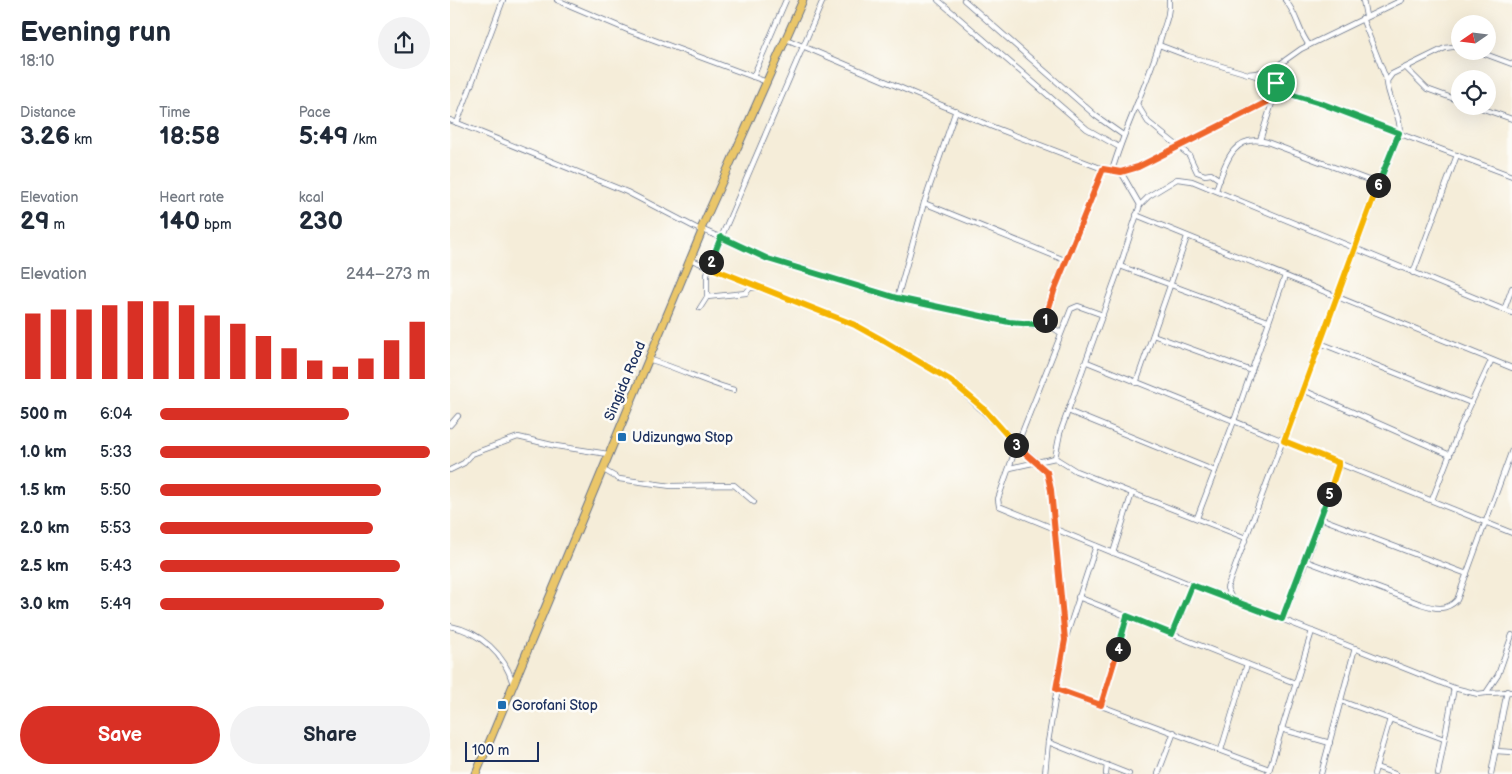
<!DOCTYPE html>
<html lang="en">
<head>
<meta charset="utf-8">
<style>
	:root { --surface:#fff; --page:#f2f2f3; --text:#1f2937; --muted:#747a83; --accent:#d93025 }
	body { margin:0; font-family:"Balsamiq Sans",sans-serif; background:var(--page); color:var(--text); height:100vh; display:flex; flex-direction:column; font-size:19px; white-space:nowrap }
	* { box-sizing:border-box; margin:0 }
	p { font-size:16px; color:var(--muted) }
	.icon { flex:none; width:28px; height:28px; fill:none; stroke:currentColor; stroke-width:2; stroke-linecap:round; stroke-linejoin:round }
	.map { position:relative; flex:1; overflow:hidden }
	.drawer { display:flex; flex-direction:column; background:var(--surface); width:450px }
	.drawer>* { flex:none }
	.needle { width:32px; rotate:256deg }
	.buttons { position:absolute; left:1001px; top:15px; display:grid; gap:10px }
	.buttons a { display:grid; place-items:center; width:45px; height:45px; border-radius:50%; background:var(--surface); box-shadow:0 5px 20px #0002; font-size:25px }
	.scale { position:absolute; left:15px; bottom:12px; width:74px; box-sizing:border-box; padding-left:5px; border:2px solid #1b2f5e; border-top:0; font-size:14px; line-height:18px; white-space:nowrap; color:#1b2f5e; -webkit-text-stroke:4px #fdfcf7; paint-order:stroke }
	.pin { position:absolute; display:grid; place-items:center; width:42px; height:42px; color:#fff; margin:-21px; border:2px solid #fff; border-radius:50%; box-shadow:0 1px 5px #0007 }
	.km { position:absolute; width:25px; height:25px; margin:-12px; border-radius:50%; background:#222; color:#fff; font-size:14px; line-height:25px; text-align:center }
	.round { display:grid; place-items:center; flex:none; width:52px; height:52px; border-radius:26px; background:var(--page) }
	.summary { display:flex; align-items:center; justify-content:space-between; height:85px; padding:0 20px }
	h1 { font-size:28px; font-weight:600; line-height:38px }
	.figures { display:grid; grid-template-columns:repeat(3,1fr); gap:8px; height:85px; padding:5px 20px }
	.figures div { display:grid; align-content:center }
	.figures b { font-size:25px; font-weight:600 }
	.figures small { font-size:14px; font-weight:400 }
	.figures p { font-size:14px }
	.chart { height:140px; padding:10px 20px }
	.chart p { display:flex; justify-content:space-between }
	.chart svg { width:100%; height:90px; margin-top:5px; stroke:var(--accent); stroke-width:6 }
	.button { display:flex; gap:10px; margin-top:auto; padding:10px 20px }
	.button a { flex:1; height:58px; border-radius:30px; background:var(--accent); color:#fff; font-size:20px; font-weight:600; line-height:58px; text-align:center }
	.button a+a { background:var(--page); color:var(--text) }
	ul { padding:0 20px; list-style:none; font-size:16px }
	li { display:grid; grid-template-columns:80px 60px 1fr; align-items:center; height:38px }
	li i { height:12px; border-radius:6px; background:var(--accent) }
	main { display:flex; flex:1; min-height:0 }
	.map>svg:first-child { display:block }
</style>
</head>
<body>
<main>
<section class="drawer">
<div class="summary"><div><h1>Evening run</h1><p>18:10</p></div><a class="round"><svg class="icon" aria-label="share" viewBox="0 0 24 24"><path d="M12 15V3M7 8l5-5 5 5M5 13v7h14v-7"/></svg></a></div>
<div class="figures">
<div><p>Distance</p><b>3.26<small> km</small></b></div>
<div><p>Time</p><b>18:58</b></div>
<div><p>Pace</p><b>5:49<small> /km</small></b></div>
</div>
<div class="figures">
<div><p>Elevation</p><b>29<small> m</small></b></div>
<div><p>Heart rate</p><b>140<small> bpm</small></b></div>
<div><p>kcal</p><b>230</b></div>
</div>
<div class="chart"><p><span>Elevation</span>244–273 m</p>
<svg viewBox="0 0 160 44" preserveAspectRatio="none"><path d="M5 44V12M15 44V10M25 44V10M35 44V8M45 44V6M55 44V6M65 44V8M75 44V13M85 44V17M95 44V23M105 44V29M115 44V35M125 44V38M135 44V34M145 44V25M155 44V16"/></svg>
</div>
<ul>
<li><b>500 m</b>6:04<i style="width:70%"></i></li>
<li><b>1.0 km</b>5:33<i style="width:100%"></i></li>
<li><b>1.5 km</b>5:50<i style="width:82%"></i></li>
<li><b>2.0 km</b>5:53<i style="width:79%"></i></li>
<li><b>2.5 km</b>5:43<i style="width:89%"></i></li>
<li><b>3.0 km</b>5:49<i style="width:83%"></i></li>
</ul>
<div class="button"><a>Save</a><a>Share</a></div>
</section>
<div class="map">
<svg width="1062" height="774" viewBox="0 0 1062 774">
	<rect width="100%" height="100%" fill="#fdfcf7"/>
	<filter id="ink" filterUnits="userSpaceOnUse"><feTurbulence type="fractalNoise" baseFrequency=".02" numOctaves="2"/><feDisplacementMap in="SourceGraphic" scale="10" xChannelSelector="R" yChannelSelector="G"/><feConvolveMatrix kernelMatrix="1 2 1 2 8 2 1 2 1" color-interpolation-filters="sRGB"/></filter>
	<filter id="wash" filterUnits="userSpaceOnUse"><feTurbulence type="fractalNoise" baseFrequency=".0096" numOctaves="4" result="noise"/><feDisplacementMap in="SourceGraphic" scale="20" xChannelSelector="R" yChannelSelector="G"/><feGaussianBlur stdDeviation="1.12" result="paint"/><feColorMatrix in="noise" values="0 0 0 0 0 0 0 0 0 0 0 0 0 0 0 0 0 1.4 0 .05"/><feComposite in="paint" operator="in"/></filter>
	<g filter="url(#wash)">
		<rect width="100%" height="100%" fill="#f5edd9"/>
	</g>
	<g filter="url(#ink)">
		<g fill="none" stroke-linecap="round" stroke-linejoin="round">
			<!-- minor casing -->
			<g stroke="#677289" stroke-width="6">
				<g id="minor">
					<path d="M107,0l73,31 137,51"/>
					<path d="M488,0l149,129 32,18"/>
					<path d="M514,0l132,116 27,19"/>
					<path d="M835,0c12,13 13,31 24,45"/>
					<path d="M913,0l3,16"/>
					<path d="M912,18l25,63"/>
					<path d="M336,39l207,88 110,42 18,3 17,-5 133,-67 4,-6 2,-28 24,-17 101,-49"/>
					<path d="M709,45l29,11 60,18 9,-1 20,-7"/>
					<path d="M1010,46l-15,2 -53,26 -5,7c0,17 16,38 12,52l-172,455 5,11 7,3 215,86 24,6 8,-1 12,-18 14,-40"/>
					<path d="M1027,51l35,13"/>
					<path d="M956,68l21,21 33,12"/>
					<path d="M800,74l26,9 15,11"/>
					<path d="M303,77l33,-77"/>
					<path d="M687,104l11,18 41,33 8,17 8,3 6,-1 9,6"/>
					<path d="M1025,106l37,13"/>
					<path d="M0,120l177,72 75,39"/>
					<path d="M7,123l46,-123"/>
					<path d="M810,140l14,-43 23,-2 215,81"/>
					<path d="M662,171c13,-46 37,-88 49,-134 4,-13 9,-23 8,-37"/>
					<path d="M671,172l19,33"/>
					<path d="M766,190c9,-26 17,-58 51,-48l112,42"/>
					<path d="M474,203l143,58"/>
					<path d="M686,215l376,153"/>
					<path d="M251,229l68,30 20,5 108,35 112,22 26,4 9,-3 10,-31 49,-122"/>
					<path d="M239,259l166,66 95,55 92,87 5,5 4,18 14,150"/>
					<path d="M670,266l148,55"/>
					<path d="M963,273l44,-118"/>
					<path d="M257,297v-23l8,-22 108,-252"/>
					<path d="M447,299l27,-96 32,-93"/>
					<path d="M250,308l7,-11 39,-4 4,-5 8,-1"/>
					<path d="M1054,310l8,-22"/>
					<path d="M653,315l-25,-9 -7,3 -54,136 -19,54 1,7 193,79 39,13"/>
					<path d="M594,322l17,11"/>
					<path d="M703,335l99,36"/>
					<path d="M870,343l151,60"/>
					<path d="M198,359c30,9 57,23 86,31"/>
					<path d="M637,362l425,171"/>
					<path d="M686,383l51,-146"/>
					<path d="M853,390l147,65"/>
					<path d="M618,411l147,60"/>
					<path d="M0,425l8,-9"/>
					<path d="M560,468l45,-10"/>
					<path d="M152,469l17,10 52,7 63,-1 20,17"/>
					<path d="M0,470l14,-7 8,-9 46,-17 38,9 52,8"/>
					<path d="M982,500l29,-75 30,-64"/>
					<path d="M747,518l37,-97 51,-145"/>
					<path d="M870,518l147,56"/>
					<path d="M796,538l-170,-67 -21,-13 5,-25 60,-167 20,-61 9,-9 28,-17 15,2 320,132"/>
					<path d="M663,553l19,-60"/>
					<path d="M856,561l115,43c15,5 25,7 36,-4l55,-150"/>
					<path d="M628,597l217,86"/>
					<path d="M832,619l24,-58 33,-98"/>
					<path d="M0,626c30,6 55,28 63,58"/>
					<path d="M723,635l19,-50"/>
					<path d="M606,689l213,80"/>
					<path d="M1036,693l26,-1"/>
					<path d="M891,701l103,38"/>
					<path d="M651,705l26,-88"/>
					<path d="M831,729l49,14"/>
					<path d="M598,742l81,32"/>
					<path d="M771,750l26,-86"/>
					<path d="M1045,751l17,1"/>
					<path d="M926,767l19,7"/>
					<path d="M595,774l3,-32 17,-102 31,-94"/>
					<path d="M656,774l1,-9"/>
					<path d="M708,774l16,-42"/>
					<path d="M818,774l44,-143"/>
					<path d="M871,774l34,-126"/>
					<path d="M924,774l16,-55"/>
					<path d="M988,774l16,-86"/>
					<path d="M1041,774l16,-83"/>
				</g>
			</g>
			<!-- trunk casing -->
			<g stroke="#677289" stroke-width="9">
				<path id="trunk" d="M26,774l226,-543 -1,-2 102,-229"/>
			</g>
			<!-- minor -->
			<use href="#minor" stroke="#fff" stroke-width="4.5"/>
			<!-- trunk -->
			<use href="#trunk" stroke="#eac669" stroke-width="7"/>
		</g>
	</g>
	<g fill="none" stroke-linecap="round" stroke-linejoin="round" filter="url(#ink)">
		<!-- split-1 casing -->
		<g stroke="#fff" stroke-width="10">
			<path id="split-1" d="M595,320l9,-29 49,-122 18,3 17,-5 133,-67 4,-6 1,-11"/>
		</g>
		<!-- split-2 casing -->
		<g stroke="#fff" stroke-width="10">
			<path id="split-2" d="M261,262l10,-25 47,22 129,39 112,24 26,2 10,-4"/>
		</g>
		<!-- split-3 casing -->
		<g stroke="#fff" stroke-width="10">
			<path id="split-3" d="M261,262l-2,5 146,58 29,16 66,39 33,28 33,37"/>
		</g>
		<!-- split-4 casing -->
		<g stroke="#fff" stroke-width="10">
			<path id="split-4" d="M566,445l31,27 4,18 14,150 -9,49 45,16 17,-56"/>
		</g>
		<!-- split-5 casing -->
		<g stroke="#fff" stroke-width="10">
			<path id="split-5" d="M668,649l9,-33 45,18 20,-49 90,34 47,-125"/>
		</g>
		<!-- split-6 casing -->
		<g stroke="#fff" stroke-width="10">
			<path id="split-6" d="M879,494l10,-31 -55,-22 94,-256"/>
		</g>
		<!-- split-7 casing -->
		<g stroke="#fff" stroke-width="10">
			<path id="split-7" d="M826,83l14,11 33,10 76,29 -21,52"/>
		</g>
		<!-- split-1 -->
		<use href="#split-1" stroke="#f0652b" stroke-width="6"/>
		<!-- split-2 -->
		<use href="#split-2" stroke="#22a559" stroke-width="6"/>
		<!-- split-3 -->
		<use href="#split-3" stroke="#f5b400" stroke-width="6"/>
		<!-- split-4 -->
		<use href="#split-4" stroke="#f0652b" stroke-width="6"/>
		<!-- split-5 -->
		<use href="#split-5" stroke="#22a559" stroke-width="6"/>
		<!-- split-6 -->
		<use href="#split-6" stroke="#f5b400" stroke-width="6"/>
		<!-- split-7 -->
		<use href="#split-7" stroke="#22a559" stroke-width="6"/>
	</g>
	<!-- markers -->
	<g fill="#1f6fb2" stroke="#fdfcf7" stroke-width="2">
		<rect x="167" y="432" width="10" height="10" rx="2.5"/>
		<rect x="47" y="700" width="10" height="10" rx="2.5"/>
	</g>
	<g text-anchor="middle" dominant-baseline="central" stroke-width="5" stroke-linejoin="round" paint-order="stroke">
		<!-- street labels -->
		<g font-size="14" fill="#1b2f5e" stroke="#fdfcf7">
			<text transform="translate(175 381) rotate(-67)">Singida Road</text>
		</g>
		<!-- poi labels -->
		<g font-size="14" fill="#1b2f5e" stroke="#fdfcf7" text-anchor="start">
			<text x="182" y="437">Udizungwa Stop</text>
			<text x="62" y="705">Gorofani Stop</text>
		</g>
	</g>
</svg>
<div class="buttons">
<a><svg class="needle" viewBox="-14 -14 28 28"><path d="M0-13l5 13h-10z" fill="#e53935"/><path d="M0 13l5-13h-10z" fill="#747a83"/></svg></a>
<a><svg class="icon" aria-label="locate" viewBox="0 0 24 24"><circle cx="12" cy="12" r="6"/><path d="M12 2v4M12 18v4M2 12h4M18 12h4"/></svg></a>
</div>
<div class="scale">100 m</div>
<div class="pin" style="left:826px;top:83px;background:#1e9e55"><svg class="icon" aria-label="arrive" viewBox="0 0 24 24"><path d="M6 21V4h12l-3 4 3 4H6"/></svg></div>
<b class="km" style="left:595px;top:320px">1</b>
<b class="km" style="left:261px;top:262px">2</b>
<b class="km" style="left:566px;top:445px">3</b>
<b class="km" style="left:668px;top:649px">4</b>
<b class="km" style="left:879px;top:494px">5</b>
<b class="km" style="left:928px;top:185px">6</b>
</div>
</main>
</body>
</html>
